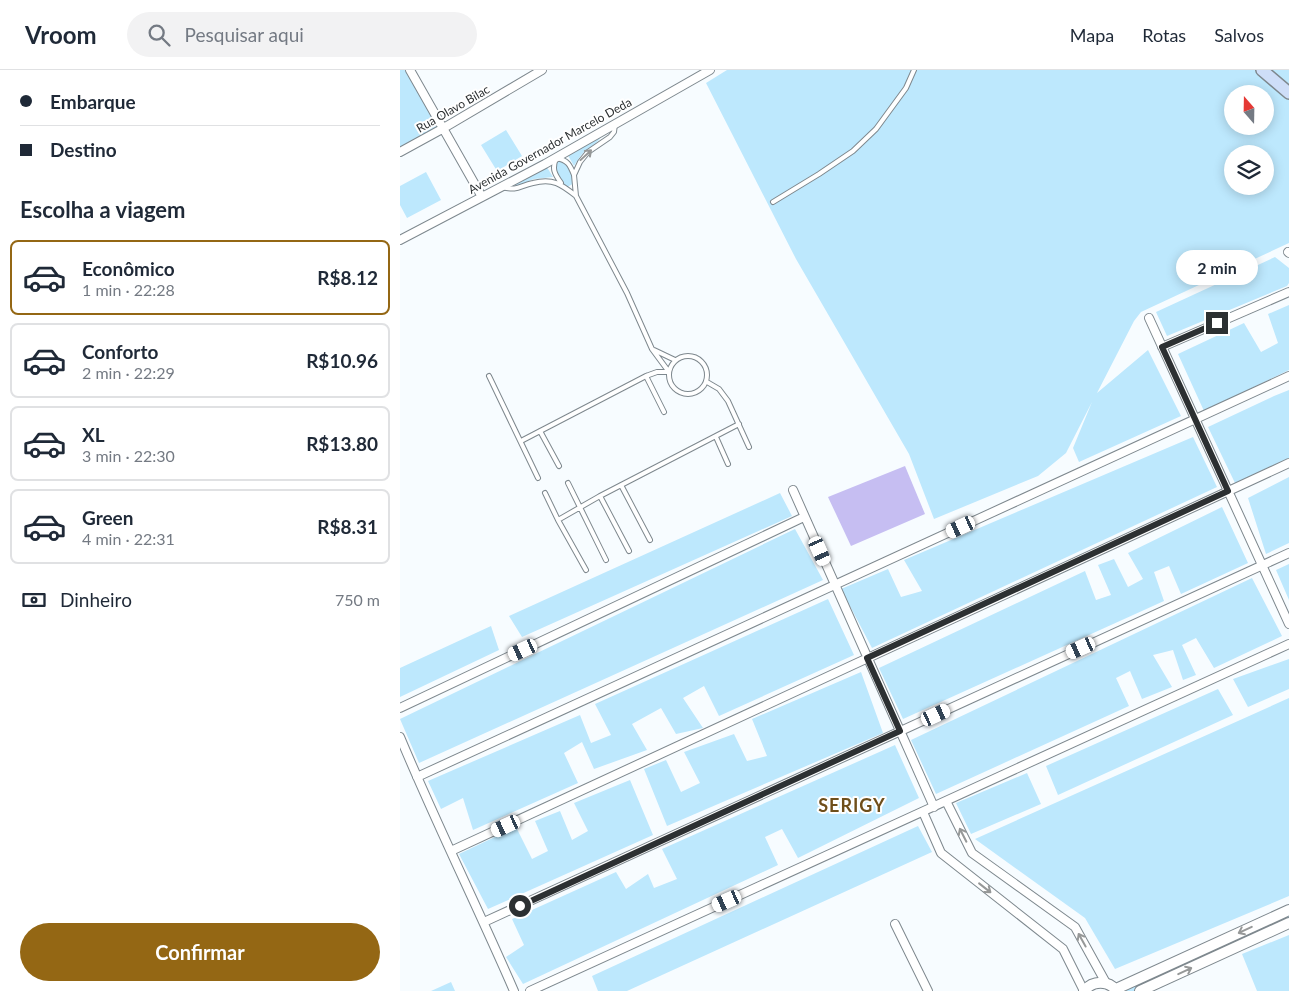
<!DOCTYPE html>
<html lang="pt">
<head>
<meta charset="utf-8">
<style>
  :root { --surface:#fff; --page:#f2f2f3; --text:#1f2937; --muted:#747a83; --line:#e0e1e3; --accent:#946714 }
  body { margin:0; font-family:Lato,sans-serif; background:var(--page); color:var(--text); height:100vh; display:flex; flex-direction:column; font-size:19px; white-space:nowrap }
  * { box-sizing:border-box; margin:0 }
  p { font-size:16px; color:var(--muted) }
  .icon { flex:none; width:28px; height:28px; fill:none; stroke:currentColor; stroke-width:2; stroke-linecap:round; stroke-linejoin:round }
  .map { position:relative; flex:1; overflow:hidden }
  .side { display:flex; flex-direction:column; background:var(--surface); width:400px }
  .side>* { flex:none }
  .hud { display:grid; align-content:center; height:110px; padding:0 20px; background:var(--surface) }
  .needle { width:32px; rotate:340deg }
  .controls { position:absolute; left:824px; top:15px; display:grid; gap:10px }
  .controls a { display:grid; place-items:center; width:50px; height:50px; border-radius:50%; background:var(--surface); box-shadow:0 2px 12px #0003; font-size:25px }
  .end { position:absolute; width:22px; height:22px; margin:-11px; border:6px solid #2c3032; background:#fff; box-shadow:0 0 0 2px #fff }
  .from { border-radius:50% }
  .bubble { position:absolute; height:35px; border-radius:18px; background:var(--surface); box-shadow:0 2px 12px #0003; font-size:16px; font-weight:700; line-height:35px; text-align:center }
  .car { position:absolute; width:15px; height:30px; margin:-15px -8px; border-radius:6px; box-shadow:0 0 4px 1px #0007; background:linear-gradient(#fff 24%,#345 0 40%,#fff 0 76%,#345 0 86%,#fff 0) }
  .hud b { display:flex; align-items:center; gap:18px; height:48px; font-size:19px }
  .hud b+b { border-top:1px solid var(--line) }
  .hud i { width:12px; height:12px; background:var(--text) }
  ul { padding:0; list-style:none }
  li { display:flex; align-items:center; gap:15px; height:75px; margin:0 10px 8px; padding:0 10px; border:2px solid var(--line); border-radius:8px }
  li div { flex:1 }
  li b { display:block; font-size:19px }
  li em { font-style:normal; font-weight:700 }
  li.selected { border-color:var(--accent) }
  li>.icon { width:45px; height:45px; stroke-width:1.5 }
  h2 { padding:0 20px; font-size:22px; line-height:60px }
  .pay { display:flex; align-items:center; gap:12px; height:55px; padding:0 20px; font-size:19px }
  .pay p { margin-inline-start:auto }
  .action { display:flex; gap:10px; margin-top:auto; padding:10px 20px }
  .action a { flex:1; height:58px; border-radius:30px; background:var(--accent); color:#fff; font-size:20px; font-weight:700; line-height:58px; text-align:center }
  header { display:flex; align-items:center; gap:30px; box-sizing:border-box; height:70px; padding:0 25px; background:var(--surface); border-bottom:1px solid var(--line) }
  header strong { font-size:24px }
  nav { display:flex; gap:28px; margin-inline-start:auto; font-size:18px }
  .search { width:350px; height:45px; background:var(--page); display:flex; align-items:center; gap:12px; box-sizing:border-box; padding:0 18px; border-radius:28px; color:var(--muted); font-size:19px }
  main { display:flex; flex:1; min-height:0 }
  .map>svg:first-child { display:block }
</style>
</head>
<body>
<header>
<strong>Vroom</strong>
<div class="search"><svg class="icon" aria-label="search" viewBox="0 0 24 24"><circle cx="10" cy="10" r="6"/><path d="M15 15l6 6"/></svg>Pesquisar aqui</div>
<nav><a>Mapa</a><a>Rotas</a><a>Salvos</a></nav>
</header>
<main>
<section class="side">
<div class="hud">
<b><i class="from"></i>Embarque</b>
<b><i></i>Destino</b>
</div>
<h2>Escolha a viagem</h2>
<ul>
<li class="selected"><svg class="icon" aria-label="car" viewBox="0 0 24 24"><path d="M5 17H2v-5l4-1 3-4h7l3 4 3 1v5h-3M9 17h6M6 11h13"/><circle cx="7" cy="17" r="2"/><circle cx="17" cy="17" r="2"/></svg><div><b>Econômico</b><p>1 min · 22:28</p></div><em>R$8.12</em></li>
<li><svg class="icon" aria-label="car" viewBox="0 0 24 24"><path d="M5 17H2v-5l4-1 3-4h7l3 4 3 1v5h-3M9 17h6M6 11h13"/><circle cx="7" cy="17" r="2"/><circle cx="17" cy="17" r="2"/></svg><div><b>Conforto</b><p>2 min · 22:29</p></div><em>R$10.96</em></li>
<li><svg class="icon" aria-label="car" viewBox="0 0 24 24"><path d="M5 17H2v-5l4-1 3-4h7l3 4 3 1v5h-3M9 17h6M6 11h13"/><circle cx="7" cy="17" r="2"/><circle cx="17" cy="17" r="2"/></svg><div><b>XL</b><p>3 min · 22:30</p></div><em>R$13.80</em></li>
<li><svg class="icon" aria-label="car" viewBox="0 0 24 24"><path d="M5 17H2v-5l4-1 3-4h7l3 4 3 1v5h-3M9 17h6M6 11h13"/><circle cx="7" cy="17" r="2"/><circle cx="17" cy="17" r="2"/></svg><div><b>Green</b><p>4 min · 22:31</p></div><em>R$8.31</em></li>
</ul>
<div class="pay"><svg class="icon" aria-label="cash" viewBox="0 0 24 24"><path d="M3 7h18v10H3z"/><circle cx="12" cy="12" r="2"/></svg>Dinheiro<p>750 m</p></div>
<div class="action"><a>Confirmar</a></div>
</section>
<div class="map">
<svg width="889" height="921" viewBox="0 0 889 921">
  <rect width="100%" height="100%" fill="#f7fcff"/>
  <path fill="#bde8fd" fill-rule="evenodd" d="M0,0H10L42,59L0,82Z
    M327,0H889V173L741,242L734,251L697,323L748,280L781,346L679,392L673,378L692,332L666,383L638,406L534,449L509,384L396,189L306,13ZM832,24H865V56H832ZM832,84H865V116H832Z
    M106,60L122,86L97,101L81,75Z
    M202,64C200,73 190,76 184,82C180,86 177,91 174,96L166,82Z
    M156,88L170,95L174,113L166,118C154,109 155,102 156,88Z
    M145,94L153,107L134,109L117,116L111,114Z
    M26,102L41,130L7,148L0,135V116Z
    M875,187L889,198V213L887,216L767,266L756,242Z
    M889,235V300L804,341L778,284L844,253L861,282L878,273L868,244Z
    M889,320V388L835,413L808,357L874,326Z
    M793,367L817,417L472,578L441,519L488,499L501,527L522,521L504,490Z
    M889,407V473L866,484L848,428Z
    M380,423L392,446L122,567L109,546Z
    M822,437L848,493L781,524L769,496L754,502L764,531L503,649L479,598L685,501L696,530L711,525L698,495L714,489L728,517L743,509L728,483Z
    M395,459L423,510L19,693L0,649Z
    M889,494V530L876,500Z
    M852,508L882,566L814,598L796,568L782,575L796,605L783,610L773,580L753,585L772,617L742,629L730,601L716,608L729,636L536,724L511,670Z
    M428,529L454,585L319,646L304,616L283,628L303,658L276,664L261,638L232,654L247,680L194,699L182,672L164,683L178,713L73,760L63,728L41,739L28,711L180,645L191,673L211,665L195,634Z
    M91,556L99,580L0,627V598Z
    M889,589V619L848,637L833,609Z
    M461,602L483,663L267,756L244,699L266,690L281,722L300,713L284,682L334,664L347,691L367,686L352,649Z
    M818,619L833,645L658,725L646,696Z
    M889,628V826L715,899L685,848L575,769Z
    M495,675L519,728L398,788L382,759L365,767L378,795L123,914L106,887L124,875L112,849L216,802L226,819L248,804L254,818L277,809L262,779Z
    M627,703L641,734L571,764L556,733Z
    M230,710L253,765L88,839L59,784L116,757L132,789L148,781L135,751L160,741L172,770L188,761L174,733Z
    M518,756L532,782L227,921H198L192,906Z
    M889,843V849L734,921H724L723,919Z
    M889,865V921H857L842,884Z
    M51,912L55,921H31Z"/>
  <path fill="#c6bef2" d="M505,396L525,444L451,476L428,427Z"/>
  <g fill="none" stroke-linecap="round" stroke-linejoin="round">
    <defs>
      <path id="service" d="M215,54L214,62L210,67L188,82L180,92L174,105L176,126L227,223L252,279L269,302
        M161,113C154,103 152,99 156,88C168,90 170,95 174,105
        M102,117C118,121 119,116 133,113C153,108 161,114 176,126
        M373,132L419,104L453,81L476,59L506,18L514,0
        M254,280L275,290
        M269 305a19 19 0 1 1 38 0a19 19 0 1 1-38 0Z
        M89,306L138,408
        M246,306L264,342
        M307,312L319,319L328,331L349,377
        M140,361L159,396
        M316,367L328,394
        M121,371L246,306L257,302H269
        M168,413L206,490
        M221,415L250,470
        M145,423L158,450L186,500
        M200,426L229,481
        M158,450L200,426L339,354"/>
      <path id="minor" d="M10,0L82,127
        M0,82L42,59L142,0
        M0,170L145,94L310,0
        M888,182L889,183
        M749,248L889,554
        M762,277L889,222
        M393,420L534,737
        M0,638L404,447
        M0,667C36,753 77,836 114,921
        M17,707L889,306
        M546,731L572,783L675,857L706,913
        M523,742L541,783L663,879L684,921
        M51,781L889,393
        M84,852L889,483
        M495,854L528,921
        M130,921L889,574"/>
      <path id="tertiary" d="M716,919L889,840
        M684,921C693,910 708,910 717,921
        M740,921L889,853"/>
      <path id="secondary" d="M862,0L889,23"/>
    </defs>
    <use href="#service" stroke="#7e888e" stroke-width="6"/>
    <use href="#minor" stroke="#7e888e" stroke-width="10"/>
    <use href="#tertiary" stroke="#7e888e" stroke-width="12"/>
    <use href="#secondary" stroke="#7e888e" stroke-width="14"/>
    <use href="#service" stroke="#fff" stroke-width="4"/>
    <use href="#minor" stroke="#fff" stroke-width="8"/>
    <use href="#tertiary" stroke="#fff" stroke-width="10"/>
    <use href="#secondary" stroke="#cedef8" stroke-width="11"/>
  </g>
  <defs><path id="oneway-shaft" d="M-6 0H5M1.5-3L5.5 0L1.5 3" fill="none" stroke-width="1.6" stroke-linecap="round" stroke-linejoin="round" transform="scale(1.25)"/></defs>
  <g stroke="#969898">
    <use href="#oneway-shaft" transform="translate(186 85) rotate(-43)"/>
    <use href="#oneway-shaft" transform="translate(563 765) rotate(-117)"/>
    <use href="#oneway-shaft" transform="translate(585 818) rotate(38)"/>
    <use href="#oneway-shaft" transform="translate(845 860) rotate(155)"/>
    <use href="#oneway-shaft" transform="translate(682 870) rotate(-119)"/>
    <use href="#oneway-shaft" transform="translate(785 901) rotate(-25)"/>
  </g>
  <g fill="none" stroke-linecap="round" stroke-linejoin="round">
    <path stroke="#2c3032" stroke-width="6" d="M120,836L500,661L467,588L828,421L762,277L817,253"/>
  </g>
  <g text-anchor="middle" stroke-width="4" stroke-linejoin="round" paint-order="stroke">
    <g font-size="12" fill="#2c3032" stroke="#fff">
      <text transform="translate(53 39) rotate(-30)" y="4">Rua Olavo Bilac</text>
      <text transform="translate(150 76) rotate(-29)" y="4">Avenida Governador Marcelo Deda</text>
    </g>
    <g font-size="18" font-weight="bold" letter-spacing="1" fill="#6e4e1a" stroke="#fff">
      <text x="452" y="742">SERIGY</text>
    </g>
  </g>
</svg>
<div class="controls">
<a><svg class="needle" viewBox="-14 -14 28 28"><path d="M0-13l5 13h-10z" fill="#e53935"/><path d="M0 13l5-13h-10z" fill="#747a83"/></svg></a>
<a><svg class="icon" aria-label="layers" viewBox="0 0 24 24"><path d="M12 4l9 5-9 5-9-5zM3 14l9 5 9-5"/></svg></a>
</div>
<i class="end from" style="left:120px;top:836px"></i>
<i class="end" style="left:817px;top:253px"></i>
<div class="bubble" style="left:776px;top:180px;width:82px">2 min</div>
<i class="car" style="left:561px;top:457px;rotate:245deg"></i>
<i class="car" style="left:420px;top:481px;rotate:156deg"></i>
<i class="car" style="left:681px;top:578px;rotate:246deg"></i>
<i class="car" style="left:123px;top:580px;rotate:245deg"></i>
<i class="car" style="left:536px;top:645px;rotate:65deg"></i>
<i class="car" style="left:106px;top:756px;rotate:245deg"></i>
<i class="car" style="left:327px;top:831px;rotate:246deg"></i>
</div>
</main>
</body>
</html>
